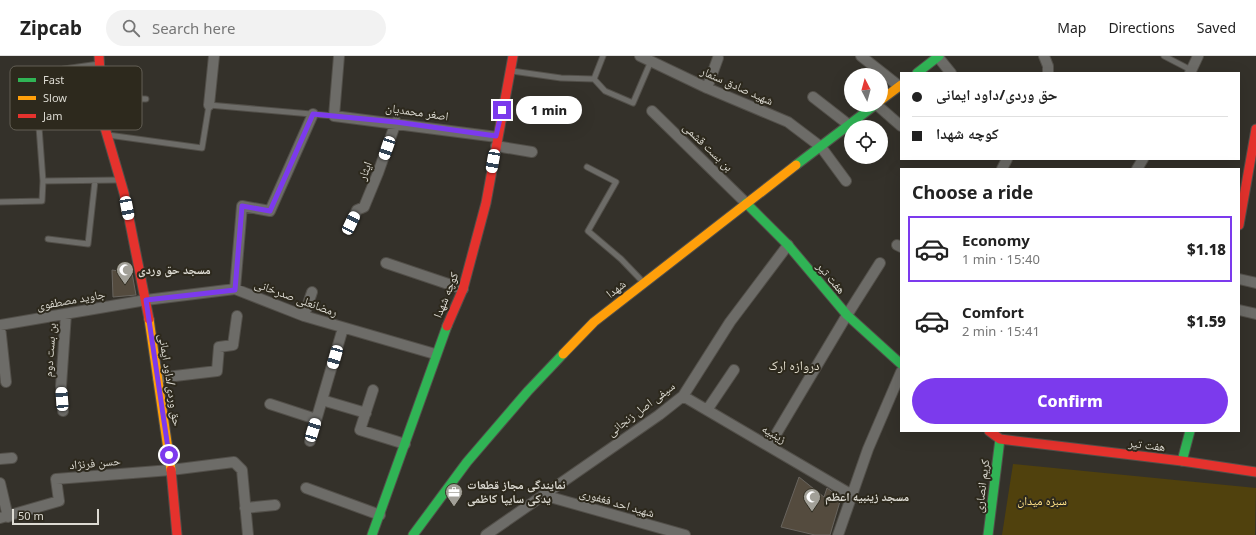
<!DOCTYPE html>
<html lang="en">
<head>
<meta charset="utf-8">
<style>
  :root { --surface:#fff; --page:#f2f2f2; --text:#222; --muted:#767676; --line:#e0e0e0; --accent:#7c3aed }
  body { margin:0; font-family:"Noto Sans","Noto Naskh Arabic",sans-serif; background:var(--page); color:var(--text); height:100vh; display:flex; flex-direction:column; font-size:15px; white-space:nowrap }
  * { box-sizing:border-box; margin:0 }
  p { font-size:13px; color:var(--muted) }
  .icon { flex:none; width:22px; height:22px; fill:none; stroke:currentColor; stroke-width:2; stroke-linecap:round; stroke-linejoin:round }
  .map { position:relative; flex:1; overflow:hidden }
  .side { position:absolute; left:900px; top:112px; width:340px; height:264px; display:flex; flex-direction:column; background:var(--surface); border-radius:0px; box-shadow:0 4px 16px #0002 }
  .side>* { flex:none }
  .hud { position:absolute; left:900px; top:16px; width:340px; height:88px; border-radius:0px; box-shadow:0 4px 16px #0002; display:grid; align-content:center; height:88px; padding:0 12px; background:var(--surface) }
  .needle { width:26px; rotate:354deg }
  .buttons { position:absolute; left:844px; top:12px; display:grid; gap:8px }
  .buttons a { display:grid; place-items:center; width:44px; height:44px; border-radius:50%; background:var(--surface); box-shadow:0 4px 16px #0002; font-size:20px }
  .scale { position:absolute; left:12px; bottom:10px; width:87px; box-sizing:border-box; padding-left:4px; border:2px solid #dddbd3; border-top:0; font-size:11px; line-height:14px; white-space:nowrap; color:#dddbd3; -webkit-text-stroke:3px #2d291d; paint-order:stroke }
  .end { position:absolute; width:18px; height:18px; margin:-9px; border:5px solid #7c3aed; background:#fff; box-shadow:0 0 0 2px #fff }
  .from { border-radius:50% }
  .bubble { position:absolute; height:28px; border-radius:14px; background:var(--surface); box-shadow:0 4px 16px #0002; font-size:13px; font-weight:800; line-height:28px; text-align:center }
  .car { position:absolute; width:12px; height:24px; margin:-12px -6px; border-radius:5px; box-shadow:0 0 3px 1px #0007; background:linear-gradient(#fff 24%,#345 0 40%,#fff 0 76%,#345 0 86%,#fff 0) }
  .hud b { display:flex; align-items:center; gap:14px; height:38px; font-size:15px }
  .hud b+b { border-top:1px solid var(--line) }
  .hud i { width:10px; height:10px; background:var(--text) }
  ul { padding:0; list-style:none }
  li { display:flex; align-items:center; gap:12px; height:66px; margin:0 8px 6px; padding:0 4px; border:2px solid transparent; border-radius:0px }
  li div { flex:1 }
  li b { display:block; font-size:15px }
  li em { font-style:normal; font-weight:800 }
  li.current { border-color:var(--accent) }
  li>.icon { width:36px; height:36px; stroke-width:1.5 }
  h2 { padding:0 12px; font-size:18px; line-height:48px }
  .primary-button { display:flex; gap:8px; margin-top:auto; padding:8px 12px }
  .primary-button a { flex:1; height:46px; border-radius:24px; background:var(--accent); color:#fff; font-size:16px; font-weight:800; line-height:46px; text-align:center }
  header { display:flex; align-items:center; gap:24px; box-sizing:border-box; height:56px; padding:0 20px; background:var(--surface); border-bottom:1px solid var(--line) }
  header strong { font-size:19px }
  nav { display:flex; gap:22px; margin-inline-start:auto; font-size:14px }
  .search { width:280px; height:36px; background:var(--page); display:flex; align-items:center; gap:10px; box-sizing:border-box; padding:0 14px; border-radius:22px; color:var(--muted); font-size:15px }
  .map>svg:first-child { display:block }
</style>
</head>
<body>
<header>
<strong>Zipcab</strong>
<div class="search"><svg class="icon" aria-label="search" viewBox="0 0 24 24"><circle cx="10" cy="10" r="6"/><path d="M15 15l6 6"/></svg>Search here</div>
<nav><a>Map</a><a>Directions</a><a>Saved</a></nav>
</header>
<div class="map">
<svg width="1256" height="479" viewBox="0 0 1256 479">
  <rect width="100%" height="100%" fill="#34312a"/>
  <path fill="#50410d" d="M1013,408L1256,432L1255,479H1002Z"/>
  <path fill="#544b3e" stroke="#68645e" d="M112,214L132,217L136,239L113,241Z
    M799,421L824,441L827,432L841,442L830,479H815L781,471Z"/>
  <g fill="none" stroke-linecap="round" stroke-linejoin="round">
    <defs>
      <path id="lane" d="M1164,0L1191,14
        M512,15L561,22L594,23L603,0
        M594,23L605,35L633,47L651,5
        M66,41L64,13L99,8
        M103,42L146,43
        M108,79L202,92L209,49L334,60
        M587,111L616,126L588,175L621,203L643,226
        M43,125L119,124
        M0,146L42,145L43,125L37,44
        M48,183L88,188L95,125"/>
      <path id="street" d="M339,0L334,60L497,81
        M640,0L707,32L788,66L821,91L846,125
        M861,0L899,30
        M1044,0L1048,10V17
        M938,1L951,17
        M1190,17L1198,0
        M707,32L718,2
        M813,41L849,69
        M209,49L214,0
        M877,49L901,70
        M652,55L746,147
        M496,90L532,96
        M1002,113L1007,103
        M1137,113L1143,103
        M351,167L357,154L364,151L378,117L396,66
        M897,189L901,191
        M386,207L463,233
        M1239,223L1256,227
        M235,233L242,150L270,155L313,58
        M1239,254L1256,258
        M304,260L312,236
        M0,269L146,244L235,233L304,260L435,298
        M0,270L6,326
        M158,322L217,315L219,291L233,289L237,260
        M373,334L360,374L405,388
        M683,340L852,439
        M322,344L366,357
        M270,348L316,363
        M707,354L734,314
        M63,355L61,330L66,258
        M310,385L343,272
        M769,390L847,259L880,207
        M0,403L12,402
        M0,427L8,461
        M306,432L380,459
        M543,439L685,479
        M245,452L275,449
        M0,462L59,445L56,423L171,414L234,406L242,414L248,479
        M486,479L659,359L683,340L730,266L788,189
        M838,479L868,393L901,316"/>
      <path id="fast" d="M917,17L939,0
        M796,109L875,49
        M746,147L788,189L847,259L901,308
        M1182,405L1190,375
        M372,479L447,270
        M413,479L467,406L528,335L563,298
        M988,479L1000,383"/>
      <path id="slow" d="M881,44L901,29
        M149,263L171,414
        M563,298L594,266L796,109"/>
      <path id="jam" d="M99,0L103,65L124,137L149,263
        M1239,169L1256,73
        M447,270L463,233L486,147L513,0
        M989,375L1000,383L1182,405L1256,416
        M171,414L177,479"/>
    </defs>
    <use href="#lane" stroke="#524f49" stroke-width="7"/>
    <use href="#street" stroke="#524f49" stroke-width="12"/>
    <use href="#fast" stroke="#524f49" stroke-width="11"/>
    <use href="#slow" stroke="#524f49" stroke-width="11"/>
    <use href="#jam" stroke="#524f49" stroke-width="11"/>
    <use href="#lane" stroke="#6d6c68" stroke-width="5"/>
    <use href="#street" stroke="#6d6c68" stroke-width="10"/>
    <use href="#fast" stroke="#30b455" stroke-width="9"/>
    <use href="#slow" stroke="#ff9f0a" stroke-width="9"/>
    <use href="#jam" stroke="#e5322d" stroke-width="9"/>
  </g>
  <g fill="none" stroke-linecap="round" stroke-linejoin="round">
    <path stroke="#7c3aed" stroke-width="5" d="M169,399L146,244L235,234L242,150L270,155L313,58L396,66L496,80L502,54"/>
  </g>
  <defs>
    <symbol id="mosque-pin" viewBox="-11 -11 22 30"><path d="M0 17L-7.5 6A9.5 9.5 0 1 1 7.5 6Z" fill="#a2a098" stroke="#2d291d"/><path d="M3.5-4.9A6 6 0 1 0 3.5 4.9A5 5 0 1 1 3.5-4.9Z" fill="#fff"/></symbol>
    <symbol id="office-pin" viewBox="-11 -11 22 30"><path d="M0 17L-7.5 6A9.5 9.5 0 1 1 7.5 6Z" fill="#a2a098" stroke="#2d291d"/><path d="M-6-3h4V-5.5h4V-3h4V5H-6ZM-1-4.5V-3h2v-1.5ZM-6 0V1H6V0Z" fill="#fff"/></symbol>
  </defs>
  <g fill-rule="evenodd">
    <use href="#mosque-pin" x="115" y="204" width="20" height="27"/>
    <use href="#office-pin" x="444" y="426" width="20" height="27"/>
    <use href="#mosque-pin" x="802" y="431" width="20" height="27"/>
  </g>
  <g text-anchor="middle" stroke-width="4" stroke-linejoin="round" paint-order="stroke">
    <g font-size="12" fill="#dddbd3" stroke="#2d291d">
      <text transform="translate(737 30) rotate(24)" y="4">شهید صادق سنمار</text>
      <text transform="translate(417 56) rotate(8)" y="4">اصغر محمدیان</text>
      <text transform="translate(708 91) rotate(44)" y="4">بن بست قشمی</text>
      <text transform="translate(365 115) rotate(-69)" y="4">ایثار</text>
      <text transform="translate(831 222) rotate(50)" y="4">هفت تیر</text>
      <text transform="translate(616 233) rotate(-38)" y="4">شهدا</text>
      <text transform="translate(446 239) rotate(-68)" y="4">کوچه شهدا</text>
      <text transform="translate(296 242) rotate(20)" y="4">رمضانعلی صدرخانی</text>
      <text transform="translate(71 244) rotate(-10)" y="4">جاوید مصطفوی</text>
      <text transform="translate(50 294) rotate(-86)" y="4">بن بست دوم</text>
      <text transform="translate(170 324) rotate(81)" y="4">حق وردی/داود ایمانی</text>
      <text transform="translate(641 353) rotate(-37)" y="4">سیفی اصل زنجانی</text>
      <text transform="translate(774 378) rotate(30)" y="4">زینبیه</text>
      <text transform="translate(1147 389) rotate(7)" y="4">هفت تیر</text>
      <text transform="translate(95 407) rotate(-5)" y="4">حسن فرنژاد</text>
      <text transform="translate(982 430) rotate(-83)" y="4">کریم انصاری</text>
      <text transform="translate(617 447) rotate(16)" y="4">شهید احد فغفوری</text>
    </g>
    <g font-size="12" font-weight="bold" fill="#dddbd3" stroke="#2d291d" text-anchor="start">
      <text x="138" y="218">مسجد حق وردی</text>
      <text x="467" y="433">نمایندگی مجاز قطعات<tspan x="467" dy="14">یدکی سایپا کاظمی</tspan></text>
      <text x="825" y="445">مسجد زینبیه اعظم</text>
    </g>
    <g font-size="12" fill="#fee187" stroke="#2d291d">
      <text x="1042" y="449">سبزه میدان</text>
    </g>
    <g font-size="13" fill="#e6e1d1" stroke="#2d291d">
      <text x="794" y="314">دروازه ارک</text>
    </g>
  </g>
  <rect x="10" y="10" width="132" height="64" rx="6" fill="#2d291d" stroke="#625e54" stroke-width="1"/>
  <rect x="18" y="22" width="18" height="4" fill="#30b455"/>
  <rect x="18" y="40" width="18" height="4" fill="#ff9f0a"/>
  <rect x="18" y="58" width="18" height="4" fill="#e5322d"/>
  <g font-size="11" fill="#dddbd3">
    <text x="43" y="28">Fast</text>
    <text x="43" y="46">Slow</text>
    <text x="43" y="64">Jam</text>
  </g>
</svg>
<div class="buttons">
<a><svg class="needle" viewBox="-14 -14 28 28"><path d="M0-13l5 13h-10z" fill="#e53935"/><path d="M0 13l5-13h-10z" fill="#767676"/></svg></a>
<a><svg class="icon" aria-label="locate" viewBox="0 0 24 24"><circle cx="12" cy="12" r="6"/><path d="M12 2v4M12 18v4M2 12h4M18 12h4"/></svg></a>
</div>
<div class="scale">50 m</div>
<i class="end from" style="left:169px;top:399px"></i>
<i class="end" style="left:502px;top:54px"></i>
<div class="bubble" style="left:516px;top:40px;width:66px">1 min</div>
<i class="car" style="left:387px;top:92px;rotate:199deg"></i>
<i class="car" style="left:493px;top:105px;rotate:190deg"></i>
<i class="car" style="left:127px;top:152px;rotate:169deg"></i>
<i class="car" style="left:351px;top:167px;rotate:26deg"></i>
<i class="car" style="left:335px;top:301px;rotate:196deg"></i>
<i class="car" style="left:62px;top:343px;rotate:356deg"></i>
<i class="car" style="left:313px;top:374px;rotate:17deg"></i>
<div class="hud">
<b><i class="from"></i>حق وردی/داود ایمانی</b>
<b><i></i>کوچه شهدا</b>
</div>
<section class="side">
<h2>Choose a ride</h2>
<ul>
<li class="current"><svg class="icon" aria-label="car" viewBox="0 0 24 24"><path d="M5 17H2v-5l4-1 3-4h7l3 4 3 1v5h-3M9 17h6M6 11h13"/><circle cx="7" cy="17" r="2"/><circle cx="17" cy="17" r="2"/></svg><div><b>Economy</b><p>1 min · 15:40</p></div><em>$1.18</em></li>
<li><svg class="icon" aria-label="car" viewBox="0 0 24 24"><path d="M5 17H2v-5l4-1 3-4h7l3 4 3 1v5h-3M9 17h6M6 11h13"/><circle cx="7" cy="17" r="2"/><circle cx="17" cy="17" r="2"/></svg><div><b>Comfort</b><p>2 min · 15:41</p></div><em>$1.59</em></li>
</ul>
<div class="primary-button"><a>Confirm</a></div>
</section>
</div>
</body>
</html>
